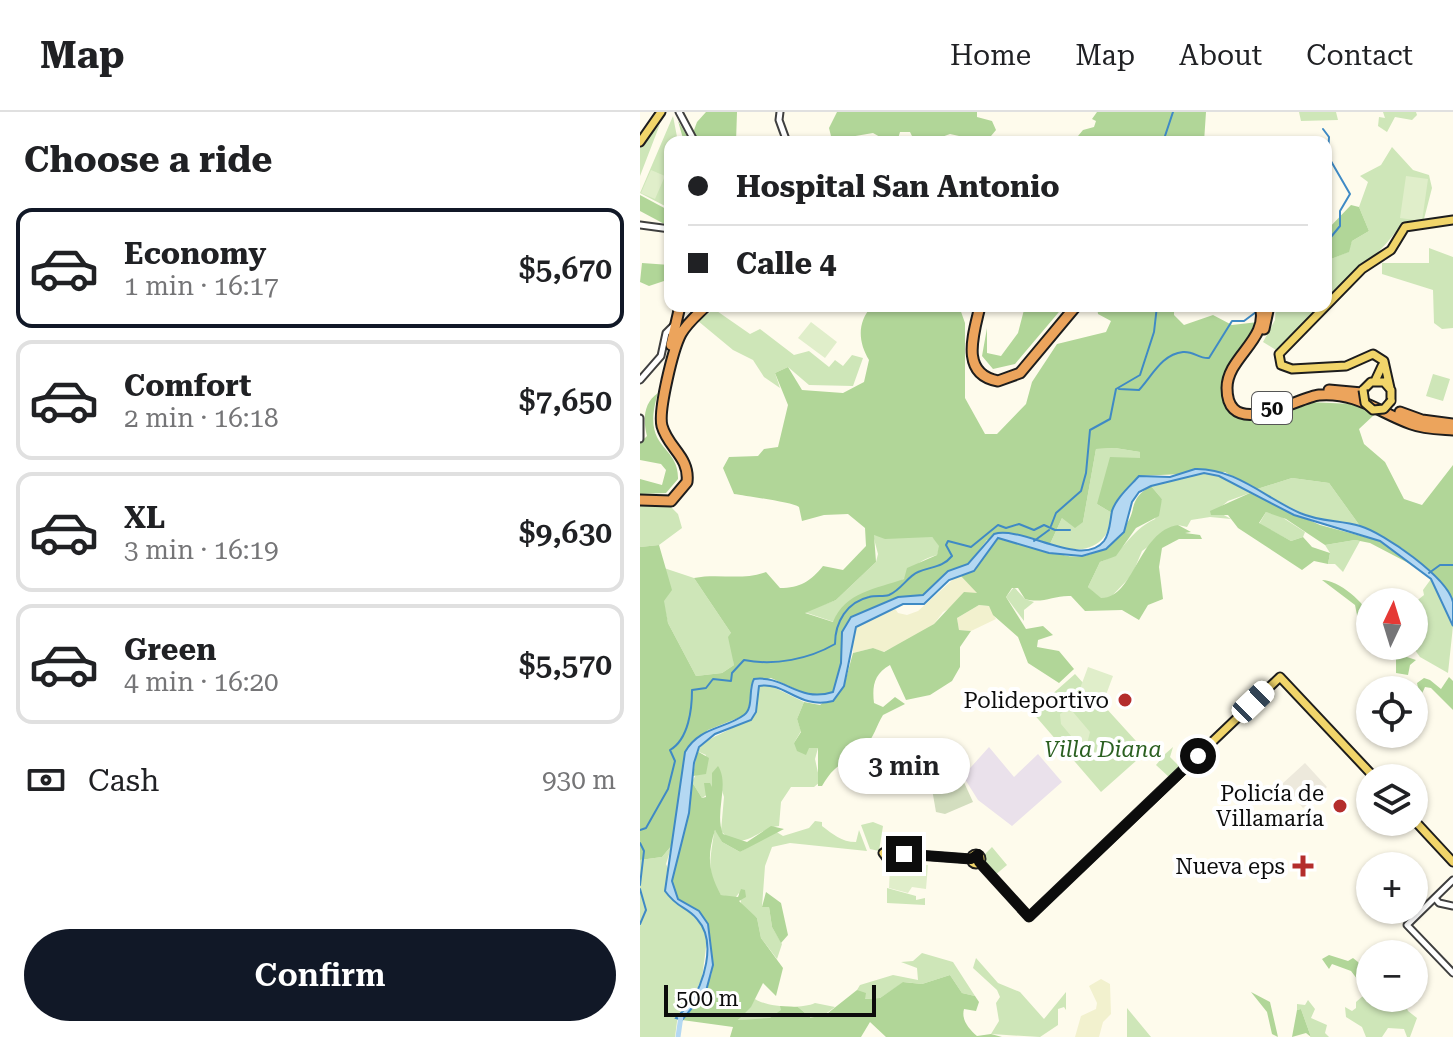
<!DOCTYPE html>
<html lang="en">
<head>
<meta charset="utf-8">
<style>
  :root { --surface:#fff; --page:#f2f2f2; --text:#202124; --muted:#757577; --line:#e0e0e0; --accent:#111827 }
  body { margin:0; font-family:"Roboto Serif",serif; background:var(--page); color:var(--text); height:100vh; display:flex; flex-direction:column; font-size:30px; white-space:nowrap }
  * { box-sizing:border-box; margin:0 }
  p { font-size:26px; color:var(--muted) }
  .icon { flex:none; width:44px; height:44px; fill:none; stroke:currentColor; stroke-width:2; stroke-linecap:round; stroke-linejoin:round }
  .map { position:relative; flex:1; overflow:hidden }
  .panel { display:flex; flex-direction:column; background:var(--surface); width:640px }
  .panel>* { flex:none }
  .hud { position:absolute; left:24px; top:24px; width:668px; height:176px; border-radius:16px; box-shadow:0 2px 6px #0004; display:grid; align-content:center; height:176px; padding:0 24px; background:var(--surface) }
  .needle { width:52px; rotate:4deg }
  .fabs { position:absolute; left:716px; top:476px; display:grid; gap:16px }
  .fabs a { display:grid; place-items:center; width:72px; height:72px; border-radius:50%; background:var(--surface); box-shadow:0 2px 6px #0004; font-size:40px }
  .scale { position:absolute; left:24px; bottom:20px; width:212px; box-sizing:border-box; padding-left:8px; border:4px solid #0c0c0c; border-top:0; font-size:22px; line-height:28px; white-space:nowrap; color:#0c0c0c; -webkit-text-stroke:6px #fff; paint-order:stroke }
  .end { position:absolute; width:36px; height:36px; margin:-18px; border:10px solid #0c0c0c; background:#fff; box-shadow:0 0 0 4px #fff }
  .from { border-radius:50% }
  .bubble { position:absolute; height:56px; border-radius:28px; background:var(--surface); box-shadow:0 2px 6px #0004; font-size:26px; font-weight:600; line-height:56px; text-align:center }
  .car { position:absolute; width:24px; height:48px; margin:-24px -12px; border-radius:10px; box-shadow:0 0 6px 2px #0007; background:linear-gradient(#fff 24%,#345 0 40%,#fff 0 76%,#345 0 86%,#fff 0) }
  .hud b { display:flex; align-items:center; gap:28px; height:76px; font-size:30px }
  .hud b+b { border-top:2px solid var(--line) }
  .hud i { width:20px; height:20px; background:var(--text) }
  ul { padding:0; list-style:none }
  li { display:flex; align-items:center; gap:24px; height:120px; margin:0 16px 12px; padding:0 8px; border:4px solid var(--line); border-radius:16px }
  li div { flex:1 }
  li b { display:block; font-size:30px }
  li em { font-style:normal; font-weight:600 }
  li.current { border-color:var(--accent) }
  li>.icon { width:72px; height:72px; stroke-width:1.5 }
  h2 { padding:0 24px; font-size:36px; line-height:96px }
  .pay { display:flex; align-items:center; gap:20px; height:88px; padding:0 24px; font-size:30px }
  .pay p { margin-inline-start:auto }
  .action { display:flex; gap:16px; margin-top:auto; padding:16px 24px }
  .action a { flex:1; height:92px; border-radius:48px; background:var(--accent); color:#fff; font-size:32px; font-weight:600; line-height:92px; text-align:center }
  header { display:flex; align-items:center; gap:48px; box-sizing:border-box; height:112px; padding:0 40px; background:var(--surface); border-bottom:2px solid var(--line) }
  header strong { font-size:38px }
  nav { display:flex; gap:44px; margin-inline-start:auto; font-size:28px }
  main { display:flex; flex:1; min-height:0 }
  .map>svg:first-child { display:block }
</style>
</head>
<body>
<header>
<strong>Map</strong>
<nav><a>Home</a><a>Map</a><a>About</a><a>Contact</a></nav>
</header>
<main>
<section class="panel">
<h2>Choose a ride</h2>
<ul>
<li class="current"><svg class="icon" aria-label="car" viewBox="0 0 24 24"><path d="M5 17H2v-5l4-1 3-4h7l3 4 3 1v5h-3M9 17h6M6 11h13"/><circle cx="7" cy="17" r="2"/><circle cx="17" cy="17" r="2"/></svg><div><b>Economy</b><p>1 min · 16:17</p></div><em>$5,670</em></li>
<li><svg class="icon" aria-label="car" viewBox="0 0 24 24"><path d="M5 17H2v-5l4-1 3-4h7l3 4 3 1v5h-3M9 17h6M6 11h13"/><circle cx="7" cy="17" r="2"/><circle cx="17" cy="17" r="2"/></svg><div><b>Comfort</b><p>2 min · 16:18</p></div><em>$7,650</em></li>
<li><svg class="icon" aria-label="car" viewBox="0 0 24 24"><path d="M5 17H2v-5l4-1 3-4h7l3 4 3 1v5h-3M9 17h6M6 11h13"/><circle cx="7" cy="17" r="2"/><circle cx="17" cy="17" r="2"/></svg><div><b>XL</b><p>3 min · 16:19</p></div><em>$9,630</em></li>
<li><svg class="icon" aria-label="car" viewBox="0 0 24 24"><path d="M5 17H2v-5l4-1 3-4h7l3 4 3 1v5h-3M9 17h6M6 11h13"/><circle cx="7" cy="17" r="2"/><circle cx="17" cy="17" r="2"/></svg><div><b>Green</b><p>4 min · 16:20</p></div><em>$5,570</em></li>
</ul>
<div class="pay"><svg class="icon" aria-label="cash" viewBox="0 0 24 24"><path d="M3 7h18v10H3z"/><circle cx="12" cy="12" r="2"/></svg>Cash<p>930 m</p></div>
<div class="action"><a>Confirm</a></div>
</section>
<div class="map">
<svg width="813" height="925" viewBox="0 0 813 925">
  <rect width="100%" height="100%" fill="#fefbec"/>
  <path fill="#eae1eb" d="M349,635L374,665L398,642L422,670L372,714L338,688L323,664Z"/>
  <path fill="#f2f1ce" d="M319,462L338,481L303,500L294,512L274,525L243,540L233,536L213,541V520L221,510L254,495L258,501L267,503L278,499Z
    M339,493L349,494L356,507L331,519L319,518L317,506Z
    M461,867L470,872L471,902L463,910L459,925H435L441,904L456,897L457,891L449,874Z"/>
  <path fill="#cee6b8" d="M659,0H696L698,8L661,9Z
    M743,0H776L777,3L772,8L755,5L747,20L738,14L739,5L745,6Z
    M33,4L38,30H30V82L25,94L0,81Z
    M20,12L0,64V36Z
    M752,35L773,58L789,63L792,76L784,107L761,112C744,140 710,164 686,189V158L691,147L708,140L712,129L729,119L719,95L728,70L720,64L741,53Z
    M789,136L813,145V216L802,217L794,211L793,178L742,162V151H789Z
    M636,194H681L636,238L623,230L635,208Z
    M74,197L110,222L120,217L154,243L169,239L189,255L195,248L203,254L212,243L223,246L213,274L169,273L148,255L135,261L140,276L124,265L113,248L93,238L58,209Z
    M793,262L810,267L803,289L786,284Z
    M475,336L500,340V346L457,392L472,401C470,437 440,444 410,432L422,406L443,410L456,337Z
    M564,361L589,367L610,381L588,389L571,403L582,402L591,407L570,405L551,408L547,415L538,413L502,439L492,463L469,487H461L448,475L460,450C486,441 487,420 515,407L522,387L511,374Z
    M652,366L689,371L720,414L675,407L614,378Z
    M0,394H30L38,402L42,416L19,433L0,435Z
    M626,400L637,402L665,420L663,425L651,429L619,412Z
    M233,423L292,425L300,434L297,443C269,451 278,459 262,468C226,488 222,470 194,510L164,500L196,488L236,450L238,442Z
    M715,428L720,429L703,460L695,452H688L690,441L685,433Z
    M24,456L54,466L91,521L94,553L82,561L56,564L28,511L23,489L31,478Z
    M791,467L813,514L808,561L780,545L772,534L774,491L784,483L783,478Z
    M374,475L385,487L394,490L384,498V509L366,485Z
    M435,562L506,640L461,680L392,600Z
    M129,573L164,590L157,607L161,619L154,631L178,636L175,647L180,670L174,675H151L141,690L139,714C117,716 103,743 81,719L84,685L79,668L71,676L69,673L68,682L62,686L52,670L66,643L57,639C68,623 88,622 101,609C111,599 114,586 119,574Z
    M533,635L530,645L541,656L530,666L516,653L521,647L520,639L524,643Z
    M175,709L182,710V714C193,722 201,730 216,730L219,718L227,739L150,731L132,735L125,754L122,795H129L132,815L142,832L137,847L121,826L117,806L102,795L99,781L95,786L81,783C65,761 71,745 74,720L76,718L82,730L100,740L135,719L143,724L169,716Z
    M233,710L243,714L239,739L230,737L221,713Z
    M32,733L26,752L47,798L64,816L67,828L62,866L51,890L38,902L35,925H0V748L22,745Z
    M352,735L367,753L354,764L343,751V744Z
    M247,776L276,784V788L285,786V793L247,791Z
    M282,841L313,850L335,884L322,881L310,863L282,872L264,870L240,886L224,887L217,878L220,873L253,863L278,868L277,856L261,850L273,849Z
    M336,846L358,871L380,880L404,907L426,880V898L424,895L418,897V913L400,925L351,922L359,909L356,891L360,885L357,878L333,856Z
    M730,868V886H763L768,899L777,906L770,925H767L764,917L748,916L742,925H726L722,915L706,905L705,895L712,899L716,896V890L724,883L719,878L721,872Z
    M115,887C129,896 162,897 175,891L195,895L180,906H171L158,895L141,894L142,898L130,907L98,908Z
    M668,888L675,897L671,906L687,913L685,921L689,925H671L661,897L657,898V892L665,893Z
    M487,896L511,925H487Z"/>
  <path fill="#b1d698" fill-rule="evenodd" d="M66,0H97L96,30H44L38,9L50,29L57,10Z
    M197,0H337V5L352,9L356,18L346,30L310,22L288,30H275L270,20H260L257,30H249L233,21L192,28L189,16Z
    M457,0H566L564,30H441L438,24L443,18L454,15L456,9L452,7Z
    M0,83L28,98L30,93V115L0,99Z
    M711,93L719,95L729,119L712,129L709,140L691,147L686,158V119Z
    M2,151L30,153V167L9,174L0,170Z
    M232,194H319L325,211V286L345,322H357L386,292L392,270L417,232L466,220L471,209L458,202L457,194H534V203L544,213L573,203L592,213L618,210L597,240L599,242L592,252L588,287L610,305L621,306L668,290L713,292L734,303L719,317L724,332L745,350L764,387L782,393L813,353V490L807,478L762,436L720,414L689,371L652,366L614,378L585,360L499,364L472,401L457,392L470,345L500,346V340L475,336L456,337L443,410L435,416L422,406L410,432L375,422L347,428L328,452L308,459L283,483L257,485L211,505L202,520V551L193,580L173,585L131,566L111,572L109,598L103,604L68,618L45,640L32,733L22,745L0,748V435L19,433L32,478L24,489L28,511L56,564L82,561L94,553L88,525L91,521L54,466C79,461 101,469 126,460L140,476C160,476 171,469 183,454L203,458L226,434L225,416L208,402L184,403L162,409L159,395C152,390 106,384 94,382L83,356L89,345L118,344L124,337L138,335L148,293L135,261L148,255L162,278L203,281L224,270L229,248C218,230 217,210 232,194ZM234,423L245,427L292,425L299,434L297,443L267,456L264,467C236,477 205,480 193,510L165,501L196,488L236,450Z
    M385,194H424L375,252L353,257L342,244L347,216V241L361,244L378,221Z
    M18,281C0,339 39,331 38,367L26,381L0,382V367L22,373L26,358L21,352L0,348V331L7,324C3,309 3,291 18,281Z
    M511,374L522,387L519,404L496,416L476,444L460,450L448,475L461,486C494,487 498,419 538,413L551,420L545,421L560,423L562,427H539L522,436L519,455L523,487L508,493L499,508L482,498L445,499L431,484C414,483 403,492 385,487L378,476H372L366,485L386,517L403,514L413,523L398,528L397,535L419,539L434,557L419,571L388,551L378,525L353,503L349,494L339,493L317,506L319,518L331,519L320,535V555L312,569L290,583L266,588L250,553C234,562 232,574 234,591L243,595L255,585L265,592L243,603C236,614 234,626 224,636C206,653 197,648 182,674H178V636H169L166,643L157,639L154,631L161,620L157,607L164,590L180,593L204,574L213,541L233,536L244,540L294,512L324,480L337,481L319,462L334,459L358,426C413,429 438,473 485,414C498,398 487,388 511,374Z
    M610,381L680,413L740,429L774,454L730,431L715,428L685,433L646,407L626,400L619,411L651,429L663,425L672,435L690,441L688,452L674,449L662,458L598,416L588,403H571L570,399Z
    M682,468C698,468 727,491 730,507C731,513 730,520 730,526L719,513L715,493Z
    M749,534H756L761,543L776,548L770,553L768,563L756,561V543Z
    M809,565L813,569V598L791,576L785,575L780,586L777,571L784,566L790,568L801,577Z
    M57,639L69,646L66,662L53,664Z
    M78,654C90,672 74,701 83,722L107,730L131,714L144,717L100,740L82,730L75,718C67,743 68,760 81,783L98,785L101,777L105,778L106,785L99,789L117,806L121,826L143,856L136,884L123,871L111,895L98,908L130,906L141,898L140,894L158,895L171,906L188,901L217,878L226,881L225,887L240,886L263,870L282,872L310,863L322,881L335,884L339,890L336,899L324,897C321,908 329,917 337,924L351,922L362,925H246L230,910L221,925H90L93,915L42,908L71,864L73,853L68,812L59,799L38,787L32,769L49,701L52,670L62,686L66,685L64,671H70L72,675V661Z
    M126,780L141,791L148,823L141,831L132,815L129,795H122Z
    M689,843L708,849L713,846L723,854L730,846V868L721,872L711,859L692,852L689,857L682,847Z
    M611,880L630,890L638,925L632,922L627,900Z
    M661,897L671,925L666,921L652,925L657,898Z"/>
  <path fill="#d3debf" d="M322,666L333,690L305,702L296,700L292,677Z"/>
  <path fill="#e0eeca" d="M11,58L25,64L15,87L1,81Z
    M766,64L788,67L782,109L760,106Z
    M171,210L197,230L185,246L158,226Z
    M448,555L473,564L460,599L435,590Z
    M426,598L433,600L450,620L447,632L437,631L421,612L420,602Z
    M288,753L286,777L272,775L268,781L249,776L250,755Z"/>
  <path fill="#ede9dc" d="M665,651L687,675L663,696L642,672Z"/>
  <path fill="#b4d8f2" stroke="#3f8ac5" stroke-width="2" d="M555,357C595,356 624,385 660,401C680,410 700,408 720,414C744,421 807,465 813,490C813,497 813,507 813,514L791,467L740,429L654,403L579,364L564,361L511,374L499,380L492,390L484,420L466,437L442,444L409,441L358,426L334,459L309,468L284,492H263L216,515L204,574L193,589C159,598 145,569 119,574L116,600L111,608L75,622L59,635L54,651L49,701L32,769L38,787L59,799L68,812L73,853L66,879L42,908L36,906C40,901 45,898 49,893C63,873 78,830 57,807C46,794 38,797 25,779L45,640C59,615 85,617 104,603C114,596 108,577 114,567C145,563 158,591 193,580L201,551L202,520L211,505L258,485L283,483L308,459L328,452L354,422C382,413 442,457 464,429C470,421 470,409 472,399C476,386 490,374 499,364L530,365Z"/>
  <g fill="none" stroke-linecap="round" stroke-linejoin="round">
    <path stroke="#3f8ac5" stroke-width="2" d="M683,17L689,25L688,44L710,82L700,99V114L686,131
      M523,30L533,0
      M479,277L499,278C512,264 522,242 543,240C554,239 559,247 569,246L592,209H604L616,200
      M411,414L416,401L441,379L446,361L450,318L470,307L476,277L500,263L514,220L517,194
      M394,429L409,418
      M789,461L800,453H813
      M0,718L6,716L28,677L35,649L30,638C49,627 52,596 52,578L66,576L73,567L91,569L92,561L104,548C135,554 169,547 195,532C195,510 207,490 229,485C236,483 243,485 249,483C261,478 268,464 278,460C292,454 302,456 312,444L306,433L308,429L331,435L358,413L366,416L379,412L394,418L404,413L415,418H430
      M0,731L4,739L0,773
      M0,777L6,798L0,812"/>
    <path stroke="#b4d8f2" stroke-width="5" d="M38,925L41,904"/>
    <defs>
      <path id="minor" d="M39,0L55,30
        M140,0L139,8L147,30
        M0,113L30,117
        M0,268L21,244L26,221L34,213
        M0,306V327
        M813,768L767,813L813,861
        M795,786L799,791L813,794"/>
      <path id="major" d="M0,30L21,0
        M735,269L742,254
        M750,276L744,249L733,242L706,254L652,257L641,253L639,242L722,157L751,138L765,115L813,108
        M723,278L731,270H744L751,278V289
        M774,708L813,750
        M248,738L251,743L246,745L243,741Z
        M251,741L331,747
        M331 747a5 5 0 1 1 10 0a5 5 0 1 1-10 0Z
        M339,750L389,805L640,565L735,666"/>
      <path id="highway" d="M340,194C334,221 319,262 358,269L380,261L436,194
        M620,194C630,227 587,245 587,276C587,330 658,285 679,283C717,280 738,300 771,312C784,317 799,317 813,318
        M624,217L629,194
        M31,233L40,194
        M689,278L722,281
        M760,300L782,308L813,312
        M0,388L31,389L47,370C50,345 28,336 22,314C18,299 33,237 41,222C47,211 57,203 66,194"/>
    </defs>
    <use href="#minor" stroke="#3f3f3f" stroke-width="9"/>
    <use href="#major" stroke="#1d1d1d" stroke-width="11"/>
    <use href="#highway" stroke="#1d1d1d" stroke-width="13"/>
    <use href="#minor" stroke="#fff" stroke-width="5"/>
    <use href="#major" stroke="#f1d56a" stroke-width="7"/>
    <use href="#highway" stroke="#eca45c" stroke-width="9"/>
    <defs>
      <path id="major-bridge" d="M723,278L725,291L733,298L744,297L751,289"/>
    </defs>
    <use href="#major-bridge" stroke="#1d1d1d" stroke-width="11" stroke-linecap="butt"/>
    <use href="#major-bridge" stroke="#f1d56a" stroke-width="7"/>
  </g>
  <g fill="none" stroke-linecap="round" stroke-linejoin="round">
    <path stroke="#0c0c0c" stroke-width="10" d="M264,742L331,747L338,742L339,750L389,805L558,644"/>
  </g>
  <g fill="#b42d2d" stroke="#fff" stroke-width="3">
    <circle cx="485" cy="588" r="8"/>
    <circle cx="700" cy="694" r="8"/>
    <path d="M659 742h8v8h8v8h-8v8h-8v-8h-8v-8h8z"/>
  </g>
  <g text-anchor="middle" stroke-width="8" stroke-linejoin="round" paint-order="stroke">
    <rect fill="#fff" stroke="#555" stroke-width="2" x="612" y="280" width="40" height="32" rx="6"/>
    <g font-size="20" font-weight="bold" fill="#0c0c0c">
      <text x="632" y="303">50</text>
    </g>
    <g font-size="22" fill="#0c0c0c" stroke="#fff" text-anchor="end">
      <text x="469" y="596">Polideportivo</text>
      <text x="684" y="689">Policía de<tspan x="684" dy="25">Villamaría</tspan></text>
      <text x="645" y="762">Nueva eps</text>
    </g>
    <g font-size="22" font-style="italic" fill="#2b6021" stroke="#fff">
      <text x="463" y="645">Villa Diana</text>
    </g>
  </g>
</svg>
<div class="fabs">
<a><svg class="needle" viewBox="-14 -14 28 28"><path d="M0-13l5 13h-10z" fill="#e53935"/><path d="M0 13l5-13h-10z" fill="#757577"/></svg></a>
<a><svg class="icon" aria-label="locate" viewBox="0 0 24 24"><circle cx="12" cy="12" r="6"/><path d="M12 2v4M12 18v4M2 12h4M18 12h4"/></svg></a>
<a><svg class="icon" aria-label="layers" viewBox="0 0 24 24"><path d="M12 4l9 5-9 5-9-5zM3 14l9 5 9-5"/></svg></a>
<a>+</a>
<a>−</a>
</div>
<div class="scale">500 m</div>
<i class="end from" style="left:558px;top:644px"></i>
<i class="end" style="left:264px;top:742px"></i>
<div class="bubble" style="left:198px;top:626px;width:132px">3 min</div>
<i class="car" style="left:613px;top:590px;rotate:46deg"></i>
<div class="hud">
<b><i class="from"></i>Hospital San Antonio</b>
<b><i></i>Calle 4</b>
</div>
</div>
</main>
</body>
</html>
